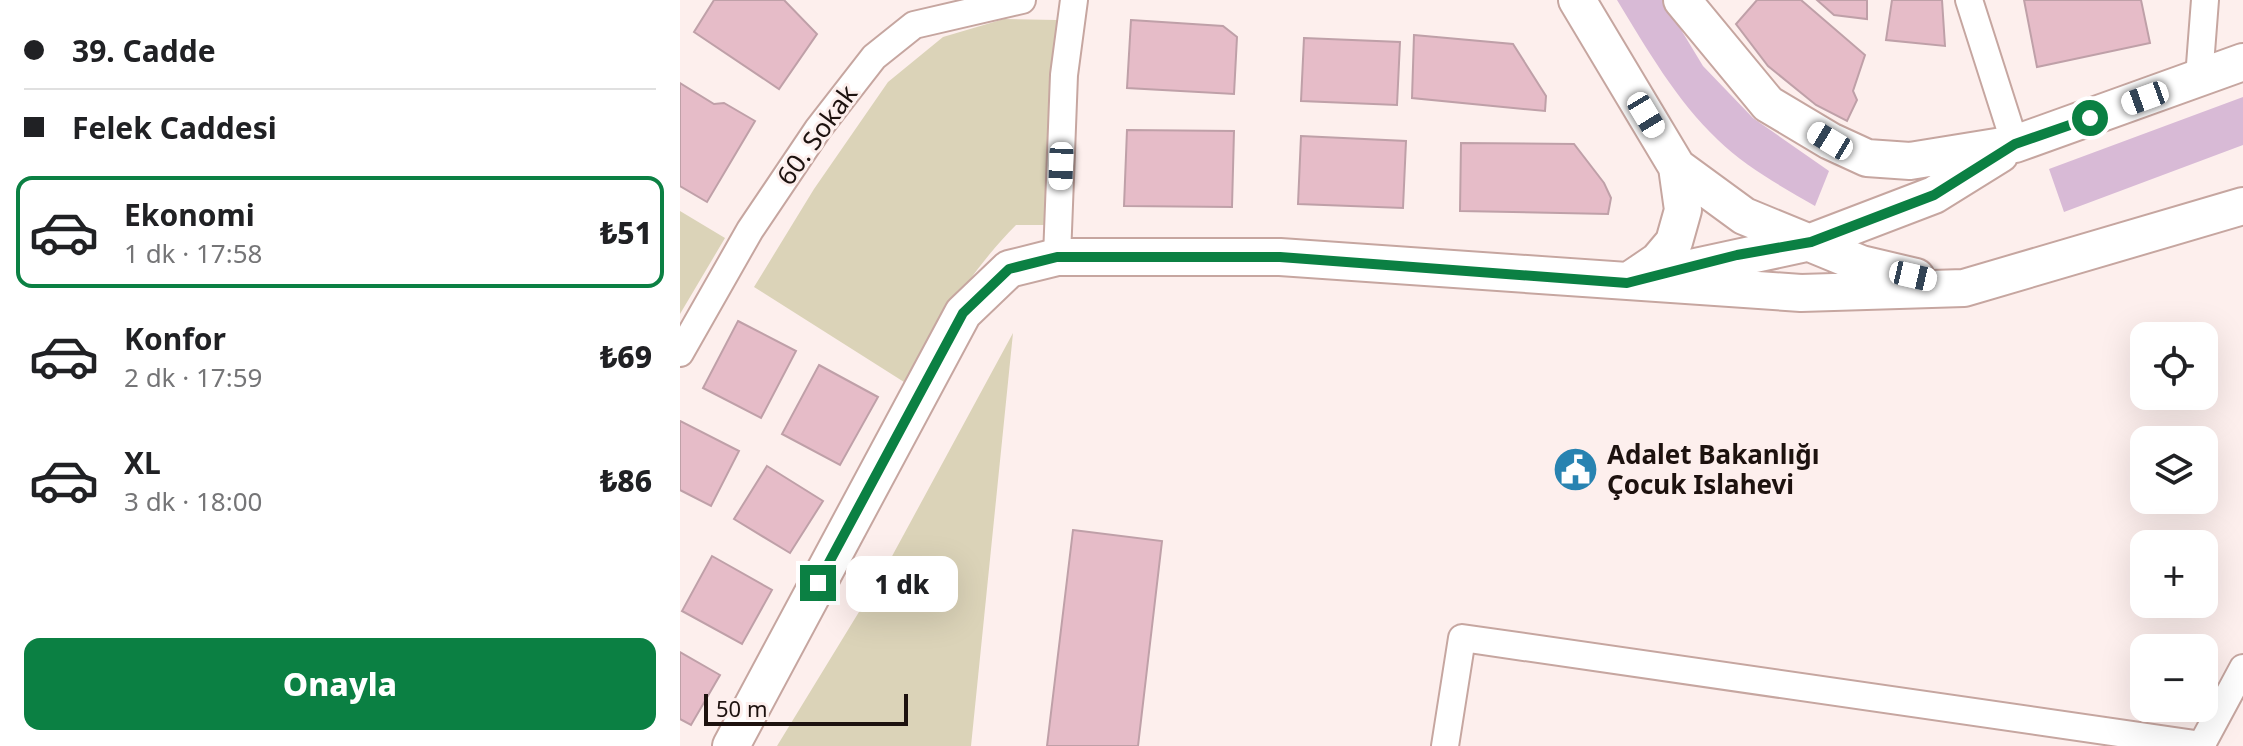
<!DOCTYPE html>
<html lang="tr">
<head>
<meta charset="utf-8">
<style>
  :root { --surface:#fff; --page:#f6f6f6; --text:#202124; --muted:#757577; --line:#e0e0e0; --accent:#0b8043 }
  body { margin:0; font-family:"Noto Sans",sans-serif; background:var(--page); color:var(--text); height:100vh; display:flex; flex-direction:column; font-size:30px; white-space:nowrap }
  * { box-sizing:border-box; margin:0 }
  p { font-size:26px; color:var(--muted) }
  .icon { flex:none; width:44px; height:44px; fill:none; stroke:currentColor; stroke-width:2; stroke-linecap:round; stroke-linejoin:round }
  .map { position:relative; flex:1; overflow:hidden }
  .side { display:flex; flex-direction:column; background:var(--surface); width:680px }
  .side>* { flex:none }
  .hud { display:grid; align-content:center; height:176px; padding:0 24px; background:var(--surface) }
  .fabs { position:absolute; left:1450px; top:322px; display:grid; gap:16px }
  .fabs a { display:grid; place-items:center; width:88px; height:88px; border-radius:16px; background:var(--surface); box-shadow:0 8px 32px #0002; font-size:40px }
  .scale { position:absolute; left:24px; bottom:20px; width:204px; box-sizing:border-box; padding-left:8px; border:4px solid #1d120f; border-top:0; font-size:22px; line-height:28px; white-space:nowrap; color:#1d120f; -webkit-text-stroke:6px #fdefed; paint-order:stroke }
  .end { position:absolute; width:36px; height:36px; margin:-18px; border:10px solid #0b8043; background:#fff; box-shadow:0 0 0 4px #fff }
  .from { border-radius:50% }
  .bubble { position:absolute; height:56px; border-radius:16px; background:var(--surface); box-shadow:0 8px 32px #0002; font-size:26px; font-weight:800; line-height:56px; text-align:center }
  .car { position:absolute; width:24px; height:48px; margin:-24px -12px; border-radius:10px; box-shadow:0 0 6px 2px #0007; background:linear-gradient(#fff 24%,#345 0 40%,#fff 0 76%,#345 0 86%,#fff 0) }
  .hud b { display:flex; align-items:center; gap:28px; height:76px; font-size:30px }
  .hud b+b { border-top:2px solid var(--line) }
  .hud i { width:20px; height:20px; background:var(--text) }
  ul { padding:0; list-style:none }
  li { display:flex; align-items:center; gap:24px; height:112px; margin:0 16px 12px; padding:0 8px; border:4px solid transparent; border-radius:16px }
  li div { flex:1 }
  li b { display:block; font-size:30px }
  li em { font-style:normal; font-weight:800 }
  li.selected { border-color:var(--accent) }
  li>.icon { width:72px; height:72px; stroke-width:1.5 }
  .primary-button { display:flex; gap:16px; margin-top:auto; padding:16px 24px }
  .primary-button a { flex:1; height:92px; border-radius:16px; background:var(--accent); color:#fff; font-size:32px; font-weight:800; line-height:92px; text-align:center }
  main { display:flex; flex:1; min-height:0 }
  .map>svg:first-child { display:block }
</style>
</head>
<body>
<main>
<section class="side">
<div class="hud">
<b><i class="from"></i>39. Cadde</b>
<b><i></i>Felek Caddesi</b>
</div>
<ul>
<li class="selected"><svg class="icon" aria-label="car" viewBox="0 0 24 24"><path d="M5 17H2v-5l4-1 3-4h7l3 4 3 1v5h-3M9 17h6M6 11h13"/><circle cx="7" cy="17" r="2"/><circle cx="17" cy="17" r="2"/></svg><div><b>Ekonomi</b><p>1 dk · 17:58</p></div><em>₺51</em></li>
<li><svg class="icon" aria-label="car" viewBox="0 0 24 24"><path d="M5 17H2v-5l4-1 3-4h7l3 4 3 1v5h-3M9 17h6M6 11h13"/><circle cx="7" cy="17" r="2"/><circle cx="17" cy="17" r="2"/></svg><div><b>Konfor</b><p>2 dk · 17:59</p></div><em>₺69</em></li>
<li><svg class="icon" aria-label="car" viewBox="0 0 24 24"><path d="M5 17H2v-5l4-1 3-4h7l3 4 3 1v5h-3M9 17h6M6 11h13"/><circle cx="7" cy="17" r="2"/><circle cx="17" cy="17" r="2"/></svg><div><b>XL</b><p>3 dk · 18:00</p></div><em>₺86</em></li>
</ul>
<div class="primary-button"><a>Onayla</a></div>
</section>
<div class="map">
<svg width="1563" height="746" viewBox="0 0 1563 746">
  <rect width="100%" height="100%" fill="#fdefed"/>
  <path fill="#dbd3b8" d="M324,19L377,20L365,225H336C290,271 258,327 224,382L74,287L134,189L208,82L263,37Z
    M0,211L45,238L0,314Z
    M333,333L291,746H97L204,571Z"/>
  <path fill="#d8bad6" d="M937,0H983L1023,66L1073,118L1149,171L1135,206C1102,187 1066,167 1038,140C996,100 967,49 937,0Z
    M1563,97V145L1384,212L1369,169Z"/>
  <path fill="#e6bcc8" stroke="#bfa0a8" stroke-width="2" d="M34,0H104L137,34L99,89L14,32Z
    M1077,0H1121L1185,55L1173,91L1177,100L1167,121L1136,105L1088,66L1056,24Z
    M1137,0H1187V19L1154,15Z
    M1212,0H1262L1265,46L1206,40Z
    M1344,0H1461L1470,43L1357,67Z
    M451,20L543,26L557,37L554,94L447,88Z
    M734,35L833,44L866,96L865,111L732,98Z
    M624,38L720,42L717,105L621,101Z
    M0,83L34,104L44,103L75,121L27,202L0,186Z
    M447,130L554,131L552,207L444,206Z
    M621,136L726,141L723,208L618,204Z
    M781,143L894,144L924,183L931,198L928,214L780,211Z
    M58,321L116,351L81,418L23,388Z
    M139,365L198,397L160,465L102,434Z
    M0,421L59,451L31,506L0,490Z
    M87,466L143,501L110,553L54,519Z
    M393,530L482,541L458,746H367Z
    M32,556L92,590L62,644L2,611Z
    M0,652L40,675L11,725L0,719Z"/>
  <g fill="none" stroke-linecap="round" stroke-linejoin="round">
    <defs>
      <path id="street" d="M1289,0L1335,144
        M1519,78L1525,0
        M377,257L384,75L394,0
        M0,353L70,230L138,129L194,57L234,25L342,0
        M765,746L782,638L1522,745
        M1521,746L1563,668"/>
      <path id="secondary" d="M897,0L997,167L1003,210L994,242L978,261L953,278
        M1002,0L1088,104L1150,141L1187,158L1230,161L1335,144L1563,62
        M997,167L1064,216L1181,264L1236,277
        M983,274L1131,242L1254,195L1320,154
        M51,746L283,313L329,269L377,257H600L1121,293L1284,288L1563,206"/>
    </defs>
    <use href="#street" stroke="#c6a6a0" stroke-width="30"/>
    <use href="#secondary" stroke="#c6a6a0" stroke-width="40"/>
    <use href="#street" stroke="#fff" stroke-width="26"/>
    <use href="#secondary" stroke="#fff" stroke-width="36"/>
  </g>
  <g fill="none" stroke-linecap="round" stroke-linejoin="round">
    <path stroke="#0b8043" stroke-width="10" d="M138,583L283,313L329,269L377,257H600L947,283L1057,255L1131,242L1254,195L1335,144L1410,118"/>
  </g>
  <defs>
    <symbol id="civic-disc" viewBox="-11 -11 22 22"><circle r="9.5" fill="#2883b1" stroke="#fdefed"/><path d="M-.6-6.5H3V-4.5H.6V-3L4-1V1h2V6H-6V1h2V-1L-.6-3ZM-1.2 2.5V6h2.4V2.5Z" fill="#fff"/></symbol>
  </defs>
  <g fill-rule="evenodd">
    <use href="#civic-disc" x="870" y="444" width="51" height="51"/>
  </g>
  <g text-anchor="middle" stroke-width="6" stroke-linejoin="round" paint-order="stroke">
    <g font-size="26" fill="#1d120f" stroke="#fdefed">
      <text transform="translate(137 135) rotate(-54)" y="9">60. Sokak</text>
    </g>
    <g font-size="26" font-weight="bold" fill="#1d120f" stroke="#fdefed" text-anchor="start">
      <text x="927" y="464">Adalet Bakanlığı<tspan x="927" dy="30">Çocuk Islahevi</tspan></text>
    </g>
  </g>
</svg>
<div class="fabs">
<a><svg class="icon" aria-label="locate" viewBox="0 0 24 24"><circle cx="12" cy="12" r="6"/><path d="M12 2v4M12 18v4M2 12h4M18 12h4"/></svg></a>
<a><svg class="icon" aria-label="layers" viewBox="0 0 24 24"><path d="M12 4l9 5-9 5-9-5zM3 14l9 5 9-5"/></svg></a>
<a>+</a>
<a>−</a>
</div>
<div class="scale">50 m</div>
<i class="end from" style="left:1410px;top:118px"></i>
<i class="end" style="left:138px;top:583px"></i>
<div class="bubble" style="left:166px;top:556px;width:112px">1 dk</div>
<i class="car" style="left:1465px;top:98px;rotate:250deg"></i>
<i class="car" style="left:966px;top:115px;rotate:149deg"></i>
<i class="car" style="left:1150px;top:141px;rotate:301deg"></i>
<i class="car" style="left:381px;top:166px;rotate:182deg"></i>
<i class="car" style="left:1233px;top:276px;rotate:103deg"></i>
</div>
</main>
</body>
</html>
